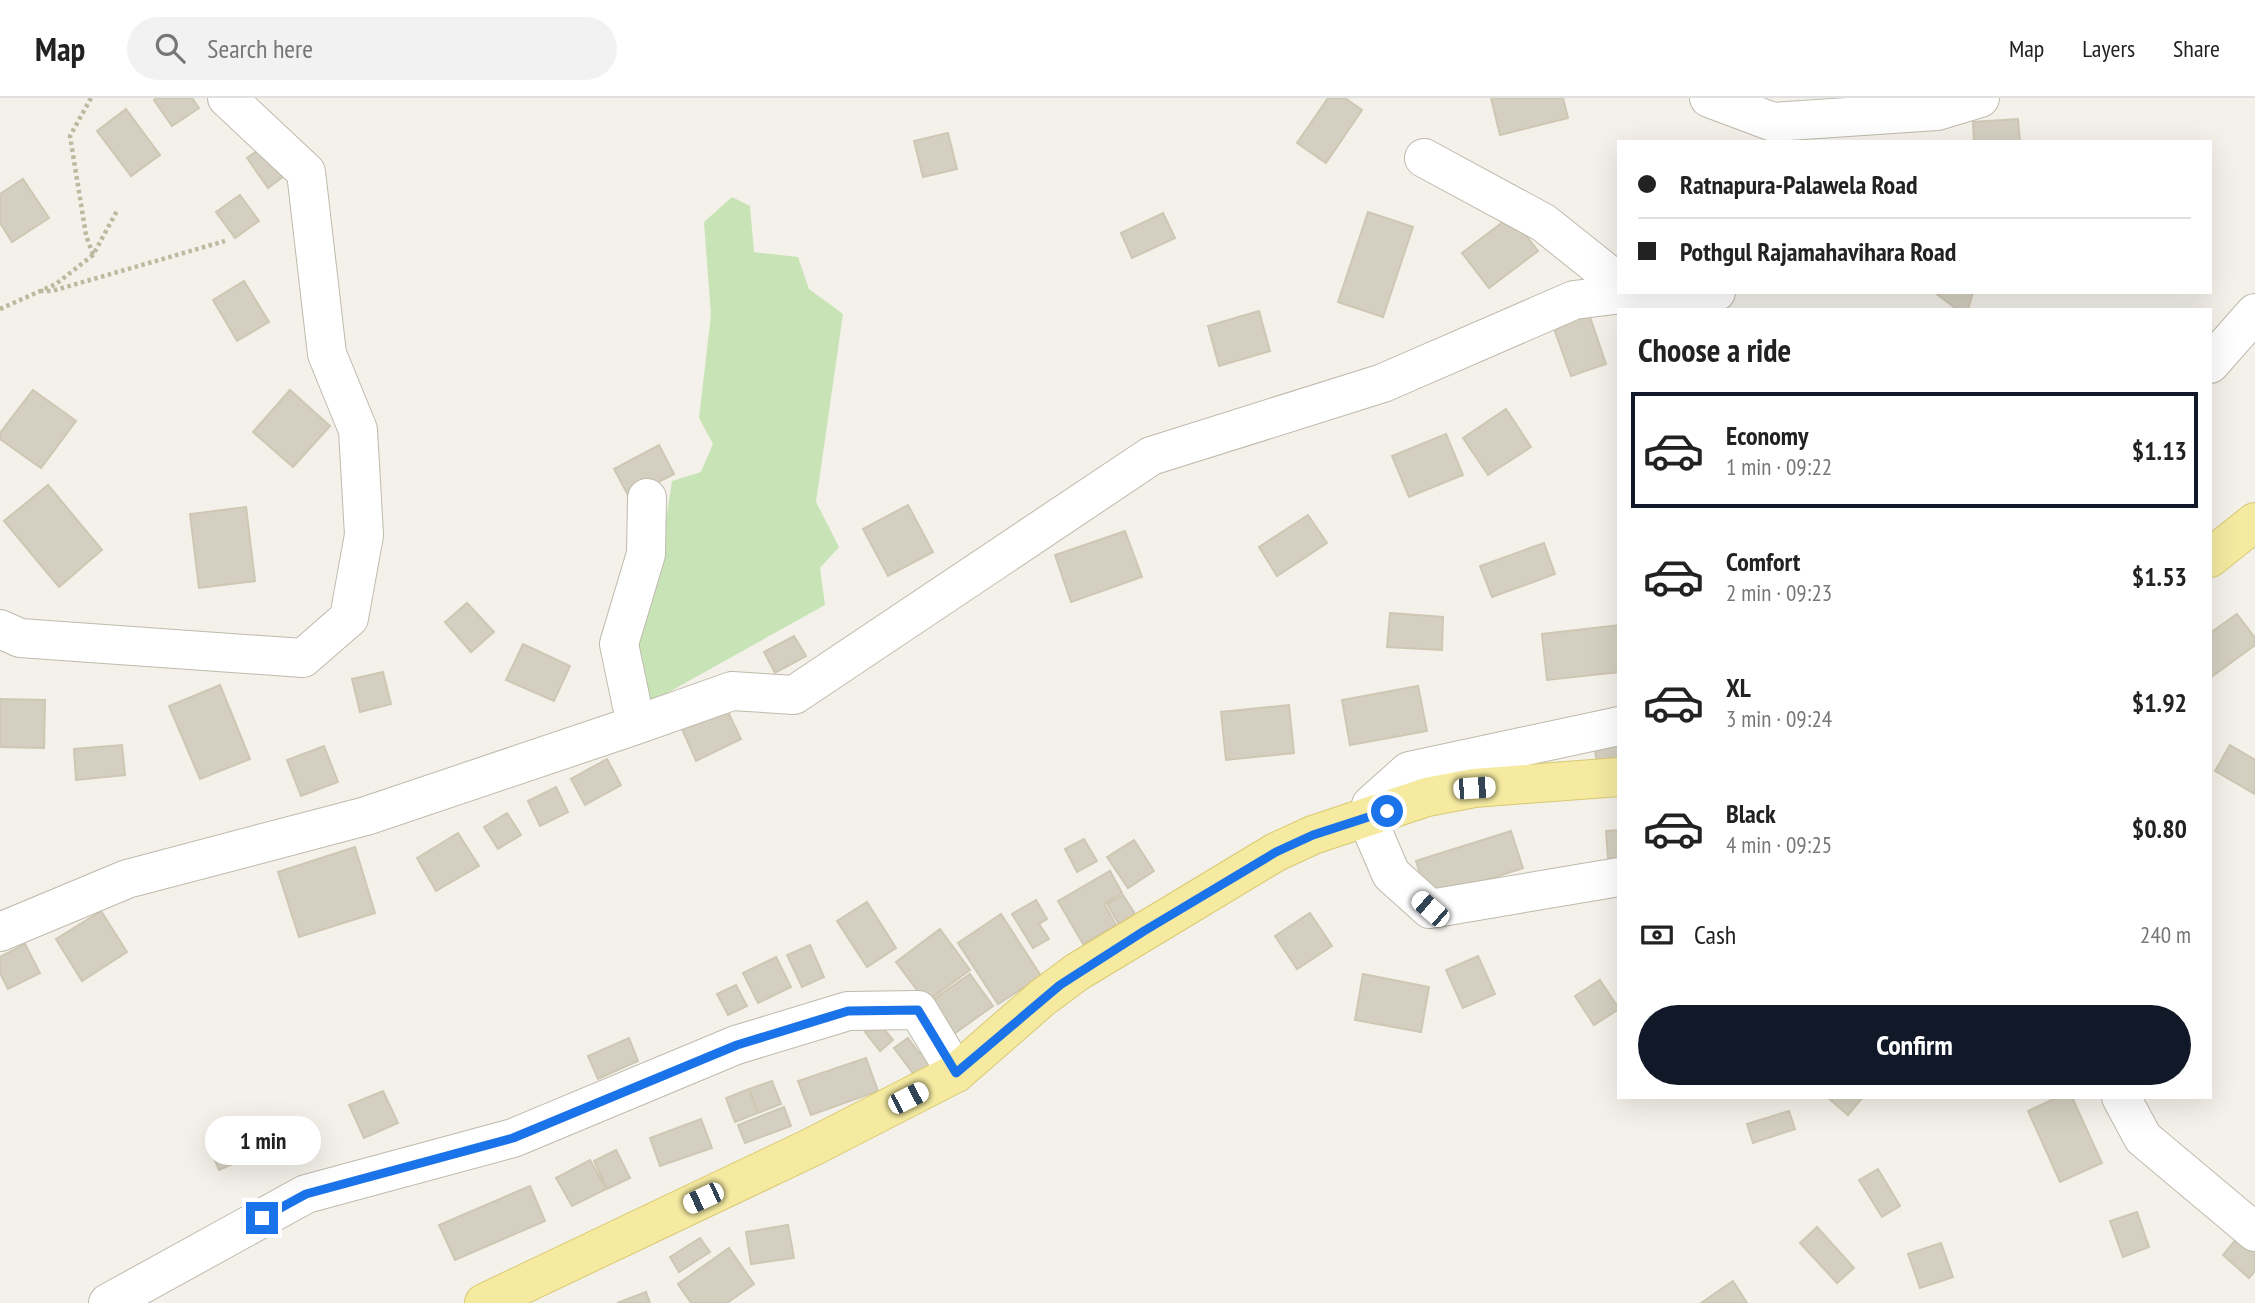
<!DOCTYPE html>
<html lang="en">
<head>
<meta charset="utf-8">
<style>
  :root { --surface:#fff; --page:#f2f2f2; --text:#222; --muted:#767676; --line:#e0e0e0; --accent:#111827 }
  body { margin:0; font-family:"PT Sans Narrow",sans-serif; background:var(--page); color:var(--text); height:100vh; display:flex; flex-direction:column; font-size:26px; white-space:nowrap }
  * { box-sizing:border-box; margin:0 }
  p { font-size:23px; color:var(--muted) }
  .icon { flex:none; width:38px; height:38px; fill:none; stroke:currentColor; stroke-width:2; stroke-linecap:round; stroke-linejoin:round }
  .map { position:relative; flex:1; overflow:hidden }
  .side { position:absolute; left:1617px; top:210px; width:595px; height:791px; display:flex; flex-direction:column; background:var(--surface); border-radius:0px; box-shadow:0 7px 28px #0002 }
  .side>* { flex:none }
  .top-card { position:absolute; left:1617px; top:42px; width:595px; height:154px; border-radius:0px; box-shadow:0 7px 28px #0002; display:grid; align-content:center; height:154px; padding:0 21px; background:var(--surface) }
  .end { position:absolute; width:32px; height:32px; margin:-16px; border:9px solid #1a73e8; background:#fff; box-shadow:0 0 0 4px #fff }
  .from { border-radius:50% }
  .bubble { position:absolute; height:49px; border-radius:24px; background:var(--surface); box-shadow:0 7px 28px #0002; font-size:23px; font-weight:600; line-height:49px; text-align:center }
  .car { position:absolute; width:21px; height:42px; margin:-21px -10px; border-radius:9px; box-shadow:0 0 5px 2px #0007; background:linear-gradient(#fff 24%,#345 0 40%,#fff 0 76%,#345 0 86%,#fff 0) }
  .top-card b { display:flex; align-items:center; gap:24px; height:66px; font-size:26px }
  .top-card b+b { border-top:2px solid var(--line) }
  .top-card i { width:18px; height:18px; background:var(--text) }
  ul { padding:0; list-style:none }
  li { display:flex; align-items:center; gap:21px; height:116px; margin:0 14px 10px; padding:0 7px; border:4px solid transparent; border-radius:0px }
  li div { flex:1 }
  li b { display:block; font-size:26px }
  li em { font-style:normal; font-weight:600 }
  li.current { border-color:var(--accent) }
  li>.icon { width:63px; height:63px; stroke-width:1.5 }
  h2 { padding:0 21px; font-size:32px; line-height:84px }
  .pay { display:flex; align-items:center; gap:18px; height:77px; padding:0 21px; font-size:26px }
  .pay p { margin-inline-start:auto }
  .button { display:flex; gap:14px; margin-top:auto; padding:14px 21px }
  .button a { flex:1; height:80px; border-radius:42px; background:var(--accent); color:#fff; font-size:28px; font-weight:600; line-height:80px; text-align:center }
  header { display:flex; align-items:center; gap:42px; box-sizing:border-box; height:98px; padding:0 35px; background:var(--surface); border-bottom:2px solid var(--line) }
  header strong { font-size:33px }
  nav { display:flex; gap:38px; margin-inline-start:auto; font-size:24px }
  .search { width:490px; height:63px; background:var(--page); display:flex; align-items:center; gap:18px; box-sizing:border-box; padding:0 24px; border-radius:38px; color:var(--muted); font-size:26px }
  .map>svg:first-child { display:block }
</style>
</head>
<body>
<header>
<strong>Map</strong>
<div class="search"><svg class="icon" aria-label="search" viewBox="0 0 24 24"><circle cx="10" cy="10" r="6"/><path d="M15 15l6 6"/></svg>Search here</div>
<nav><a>Map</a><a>Layers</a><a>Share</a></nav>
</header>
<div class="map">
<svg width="2255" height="1205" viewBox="0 0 2255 1205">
  <rect width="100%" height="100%" fill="#f3f1e9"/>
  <path fill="#c8e3b6" d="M732,99L750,108L754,154L798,159L809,191L843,216L816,404L839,449L820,470L825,507L642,609L630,546L658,475L672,383L701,374L713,346L699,320L711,217L704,124Z"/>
  <path fill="#d4cfc0" stroke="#cec7b3" stroke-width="2" d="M156,0H192L199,10L172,28L154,2Z
    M1328,0H1345L1362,12L1326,65L1297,45Z
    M1491,0H1563L1568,20L1500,37Z
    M126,11L160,57L131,78L97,33Z
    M2018,21L2020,44H1974L1973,24Z
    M948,35L957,71L923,79L914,43Z
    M267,46L288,75L268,90L247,60Z
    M23,81L49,120L12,144L0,125V96Z
    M240,97L259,123L235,140L216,114Z
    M1368,114L1413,129L1383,219L1338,204Z
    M1163,115L1175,140L1132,160L1121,135Z
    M1511,118L1538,153L1489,190L1462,155Z
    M244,183L269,224L237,243L213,202Z
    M1934,194H1973L1968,212H1958Z
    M1259,213L1270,253L1219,268L1208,228Z
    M1589,216L1606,266L1571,278L1553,228Z
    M33,292L76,323L41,370L0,341V335Z
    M290,292L330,328L293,369L253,334Z
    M1506,311L1531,349L1488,377L1463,340Z
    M1446,336L1463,377L1409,399L1392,358Z
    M659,347L674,376L629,399L614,371Z
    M48,387L102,452L59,489L4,423Z
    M908,407L933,454L888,478L863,431Z
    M246,409L255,483L199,490L190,416Z
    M1308,417L1327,445L1277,478L1259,449Z
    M1125,433L1142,479L1071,504L1055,457Z
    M1544,445L1555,476L1492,499L1480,468Z
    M467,505L494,534L471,554L445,524Z
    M1390,515L1443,519L1442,552L1387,549Z
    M2237,516L2255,540V547L2210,580V535Z
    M1619,527V574L1547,582L1542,536Z
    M794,538L806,558L775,575L764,554Z
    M523,546L570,568L554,603L506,582Z
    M383,574L391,606L360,614L352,581Z
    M220,587L250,661L200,681L169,608Z
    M1418,588L1427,633L1350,647L1342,602Z
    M0,601L45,602L44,650L0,649Z
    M1289,607L1294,655L1226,662L1221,614Z
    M727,612L741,641L696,663L682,631Z
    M1619,633V671L1598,674L1593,636Z
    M122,647L125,677L76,682L74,651Z
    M2230,647L2255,662V696L2215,673Z
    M324,648L338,684L301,698L287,662Z
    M607,661L621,687L585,707L571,681Z
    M556,689L568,714L540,728L528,703Z
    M507,715L521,737L498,751L484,729Z
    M1619,732V760L1608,761L1606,733Z
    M1511,733L1523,770L1428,801L1416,763Z
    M458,735L479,768L436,793L417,760Z
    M1084,741L1097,763L1077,774L1065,751Z
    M1134,742L1154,773L1128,790L1107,759Z
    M355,749L375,815L299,839L278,774Z
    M1110,773L1122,795L1104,806L1116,827L1083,846L1058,803Z
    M1123,797L1135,816L1119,826L1107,806Z
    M1036,802L1047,821L1039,826L1049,841L1033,850L1012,816Z
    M867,804L896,850L867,869L837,823Z
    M101,813L127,854L82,883L56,841Z
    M1310,815L1332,848L1297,871L1275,838Z
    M1001,816L1041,878L998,906L958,845Z
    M940,831L970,872L926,904L896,864Z
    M25,846L40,875L8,891L0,875V859Z
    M810,847L824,879L802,889L787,857Z
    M1478,858L1495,896L1463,910L1446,872Z
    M776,859L791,889L758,905L743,875Z
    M970,876L993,908L951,938L927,906Z
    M1363,876L1429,889L1421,934L1355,922Z
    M1600,882L1619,911L1594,927L1575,898Z
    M736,887L747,908L728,917L717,896Z
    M878,924L893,942L880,953L865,934Z
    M629,940L638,963L598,981L588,958Z
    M908,940L919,955L928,948L944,969L921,986L894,950Z
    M866,960L878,993L811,1017L798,983Z
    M772,983L781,1006L758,1015L749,991Z
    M749,991L758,1015L735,1024L726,1000Z
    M383,993L398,1025L364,1040L349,1007Z
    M1827,999H1863L1848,1017Z
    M2058,999H2072L2102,1065L2060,1084L2028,1013Z
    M784,1009L791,1028L745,1045L738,1027Z
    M1789,1013L1795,1031L1753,1045L1747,1026Z
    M701,1021L712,1050L660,1068L650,1040Z
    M243,1036L252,1058L219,1072L210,1050Z
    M616,1052L630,1080L607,1091L594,1063Z
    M590,1062L606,1091L572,1108L556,1080Z
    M1878,1071L1900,1108L1882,1119L1859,1082Z
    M530,1088L545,1123L455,1162L439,1127Z
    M2137,1114L2149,1149L2123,1159L2110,1123Z
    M788,1127L794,1160L751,1166L746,1134Z
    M1817,1129L1854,1170L1837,1185L1800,1145Z
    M2239,1138L2255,1151V1173L2249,1180L2223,1157Z
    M700,1140L710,1154L679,1174L670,1159Z
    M1941,1145L1953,1179L1920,1190L1908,1156Z
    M729,1150L754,1186L727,1205H691L678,1186Z
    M1733,1183L1747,1205H1701Z
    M646,1194L650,1205H617Z"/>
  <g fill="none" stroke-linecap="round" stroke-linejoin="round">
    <defs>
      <path id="minor" d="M1709,0L1773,24L1937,13L1980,0
        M1424,60L1544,125L1619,185
        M2210,266L2255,215
        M0,531L20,540L303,560L349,520L364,437L358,332L327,256L306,74L227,0
        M636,627L619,546L646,456L647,400
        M1619,628L1409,673L1371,707L1367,720L1391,776L1430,811L1619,779
        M0,834L127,781L366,718L636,627L732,593L794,597L1151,358L1383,285L1574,202L1631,195L1716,194
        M2121,999L2143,1040L2255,1134
        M108,1205L306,1096L513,1040L736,947L848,913L918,912L956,975"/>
      <path id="major" d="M2210,460L2255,424
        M484,1205L812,1049L956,975L1042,900L1077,874L1276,754L1313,737L1427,699L1474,690L1619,679"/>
    </defs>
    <use href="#minor" stroke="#bebaac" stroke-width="40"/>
    <use href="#major" stroke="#d9c971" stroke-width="40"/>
    <path stroke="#beb89f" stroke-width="4.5" stroke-dasharray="3.5 3.5" stroke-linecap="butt" d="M91,0L70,38L86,137L93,157
      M40,193H52L225,143
      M0,211L56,186L93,157L118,111"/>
    <use href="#minor" stroke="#fff" stroke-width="38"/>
    <use href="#major" stroke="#f5eaa0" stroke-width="38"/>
  </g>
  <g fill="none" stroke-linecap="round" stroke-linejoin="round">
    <path stroke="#1a73e8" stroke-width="9" d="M262,1120L306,1096L513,1040L737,947L848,913L918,912L956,975L1060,887L1144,833L1276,754L1313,737L1387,713"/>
  </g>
</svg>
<i class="end from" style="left:1387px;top:713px"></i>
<i class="end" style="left:262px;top:1120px"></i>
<div class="bubble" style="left:205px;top:1018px;width:116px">1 min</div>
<i class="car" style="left:1474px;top:690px;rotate:86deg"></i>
<i class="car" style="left:1430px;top:811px;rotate:311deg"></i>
<i class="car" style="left:908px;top:1000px;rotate:63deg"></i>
<i class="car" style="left:703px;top:1100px;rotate:245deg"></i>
<div class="top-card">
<b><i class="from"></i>Ratnapura-Palawela Road</b>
<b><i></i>Pothgul Rajamahavihara Road</b>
</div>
<section class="side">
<h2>Choose a ride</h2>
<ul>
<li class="current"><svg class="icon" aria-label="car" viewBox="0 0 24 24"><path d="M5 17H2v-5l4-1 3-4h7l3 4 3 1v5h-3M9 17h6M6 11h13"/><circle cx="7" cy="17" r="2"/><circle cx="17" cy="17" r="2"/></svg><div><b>Economy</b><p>1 min · 09:22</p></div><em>$1.13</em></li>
<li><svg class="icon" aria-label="car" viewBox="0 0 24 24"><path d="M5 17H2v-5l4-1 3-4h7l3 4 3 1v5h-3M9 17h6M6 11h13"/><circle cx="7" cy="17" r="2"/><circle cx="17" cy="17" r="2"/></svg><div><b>Comfort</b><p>2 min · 09:23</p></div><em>$1.53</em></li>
<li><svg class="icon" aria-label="car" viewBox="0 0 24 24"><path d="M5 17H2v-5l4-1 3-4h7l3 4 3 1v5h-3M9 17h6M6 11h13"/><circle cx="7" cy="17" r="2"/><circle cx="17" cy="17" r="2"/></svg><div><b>XL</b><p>3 min · 09:24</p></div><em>$1.92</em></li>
<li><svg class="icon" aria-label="car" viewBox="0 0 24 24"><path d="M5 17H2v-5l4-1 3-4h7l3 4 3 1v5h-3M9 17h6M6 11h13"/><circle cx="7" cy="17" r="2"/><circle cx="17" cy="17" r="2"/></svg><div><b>Black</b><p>4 min · 09:25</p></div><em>$0.80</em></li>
</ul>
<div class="pay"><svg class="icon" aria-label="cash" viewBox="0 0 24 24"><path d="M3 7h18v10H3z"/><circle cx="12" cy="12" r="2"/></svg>Cash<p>240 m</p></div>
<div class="button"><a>Confirm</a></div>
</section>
</div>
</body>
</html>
